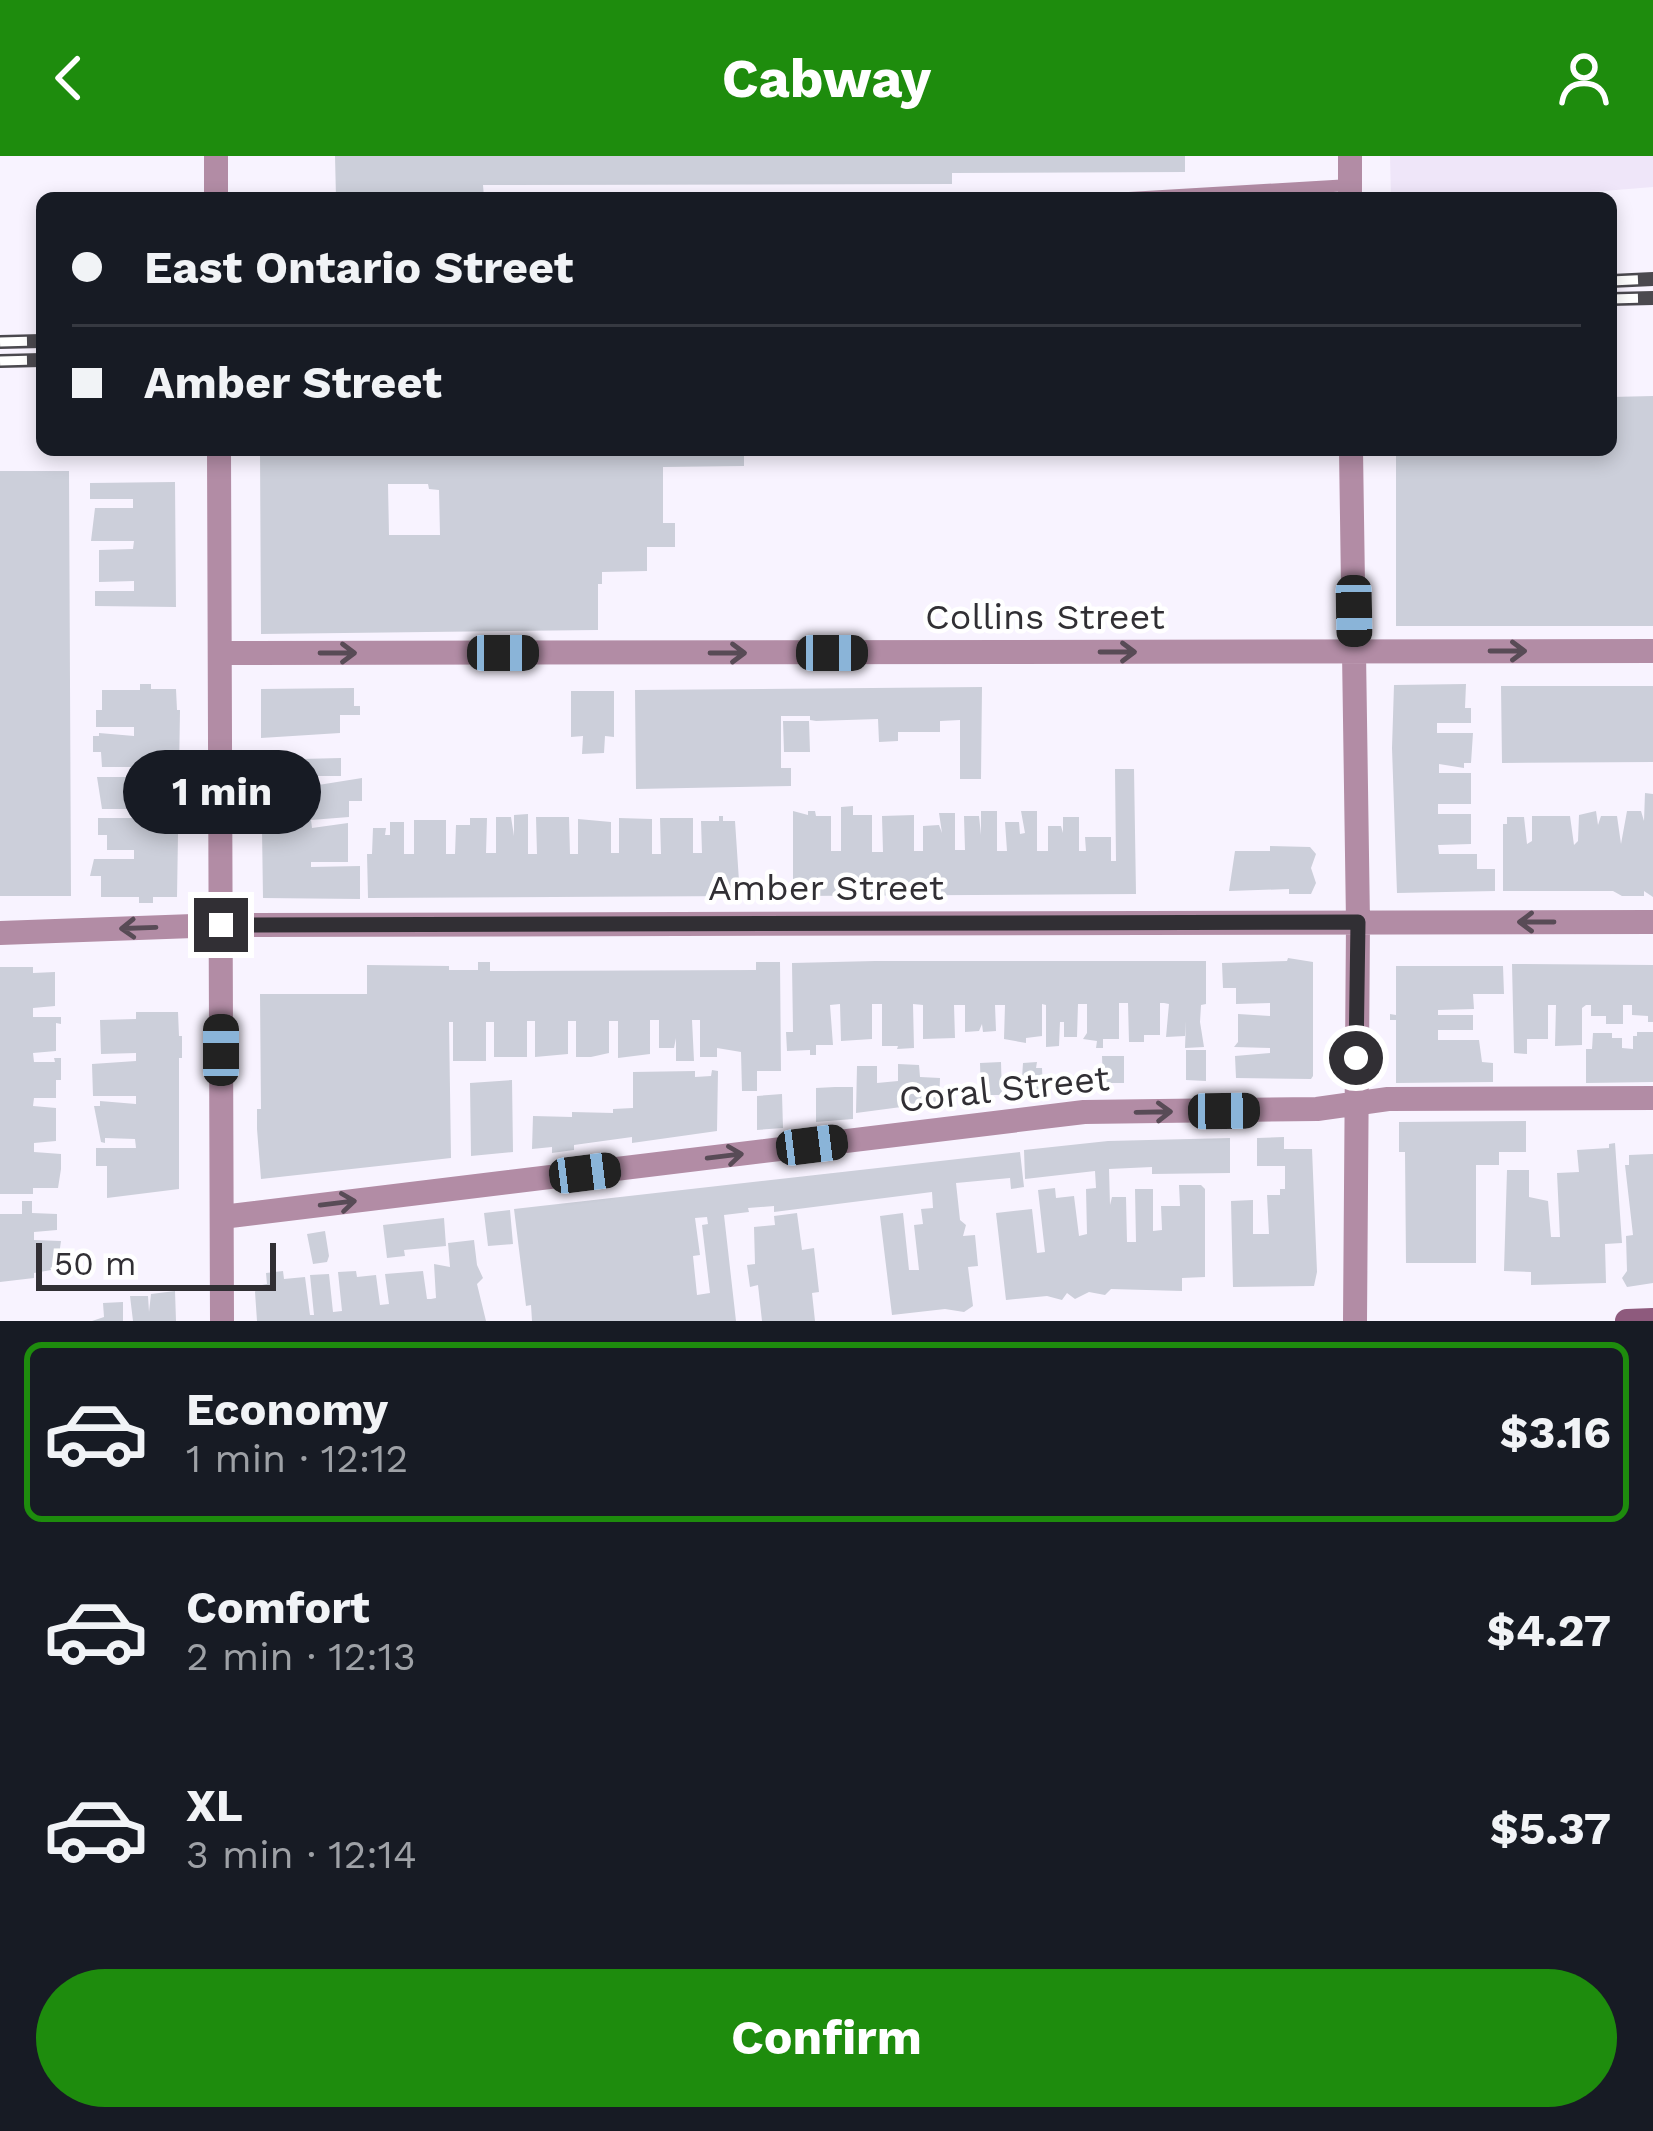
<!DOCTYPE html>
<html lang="en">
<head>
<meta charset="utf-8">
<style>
  :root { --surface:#171b24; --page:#242831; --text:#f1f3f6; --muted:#9ea1a6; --line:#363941; --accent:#1e8c0d }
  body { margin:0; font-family:"Work Sans",sans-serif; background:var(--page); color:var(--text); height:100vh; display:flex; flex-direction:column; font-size:45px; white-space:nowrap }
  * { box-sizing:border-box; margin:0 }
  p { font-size:39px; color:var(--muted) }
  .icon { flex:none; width:66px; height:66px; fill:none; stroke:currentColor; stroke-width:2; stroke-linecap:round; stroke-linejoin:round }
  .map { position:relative; height:1165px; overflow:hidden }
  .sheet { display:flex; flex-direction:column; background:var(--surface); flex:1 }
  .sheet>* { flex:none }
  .guide { position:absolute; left:36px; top:36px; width:1581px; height:264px; border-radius:18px; box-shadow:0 6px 18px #0003; display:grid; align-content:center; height:264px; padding:0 36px; background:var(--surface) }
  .scale { position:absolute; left:36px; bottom:30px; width:240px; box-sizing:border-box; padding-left:12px; border:6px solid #312f34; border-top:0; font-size:33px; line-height:42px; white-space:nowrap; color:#312f34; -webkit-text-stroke:9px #fff; paint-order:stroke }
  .end { position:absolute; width:54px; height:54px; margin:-27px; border:15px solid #312f34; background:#fff; box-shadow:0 0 0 6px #fff }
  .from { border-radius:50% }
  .bubble { position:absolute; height:84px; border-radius:42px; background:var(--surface); box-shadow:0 6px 18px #0003; font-size:39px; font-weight:700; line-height:84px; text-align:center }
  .car { position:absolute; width:36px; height:72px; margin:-36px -18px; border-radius:15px; box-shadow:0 0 9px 3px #0007; background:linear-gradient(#222 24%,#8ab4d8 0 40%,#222 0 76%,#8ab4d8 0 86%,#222 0) }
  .guide b { display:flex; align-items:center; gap:42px; height:114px; font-size:45px }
  .guide b+b { border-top:3px solid var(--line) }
  .guide i { width:30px; height:30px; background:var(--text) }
  ul { padding:21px 0 0; list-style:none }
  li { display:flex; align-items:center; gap:36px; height:180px; margin:0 24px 18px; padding:0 12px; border:6px solid transparent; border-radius:18px }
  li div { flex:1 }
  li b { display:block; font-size:45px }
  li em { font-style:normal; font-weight:700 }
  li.current { border-color:var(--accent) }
  li>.icon { width:108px; height:108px; stroke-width:1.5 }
  .primary-button { display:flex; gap:24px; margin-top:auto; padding:24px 36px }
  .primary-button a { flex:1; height:138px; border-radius:72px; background:var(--accent); color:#fff; font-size:48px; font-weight:700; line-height:138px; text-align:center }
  header { display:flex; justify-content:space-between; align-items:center; height:156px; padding:0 36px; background:var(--accent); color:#fff; font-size:54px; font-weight:700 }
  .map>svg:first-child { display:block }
</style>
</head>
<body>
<header><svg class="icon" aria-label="back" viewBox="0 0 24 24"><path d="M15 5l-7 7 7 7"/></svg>Cabway<svg class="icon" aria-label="person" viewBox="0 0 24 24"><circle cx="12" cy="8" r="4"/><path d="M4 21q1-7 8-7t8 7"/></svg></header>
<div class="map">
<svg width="1653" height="1165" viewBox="0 0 1653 1165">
  <rect width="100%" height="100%" fill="#f8f3ff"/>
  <path fill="#efe6f9" d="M1390,0H1653V31L1518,42H1391Z"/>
  <path fill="#cccfda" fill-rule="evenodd" d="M335,0H1185V16L952,17V28L483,29L484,42H336Z
    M1653,240V470H1396V294H1611V241Z
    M260,294H744V310L663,311V367H675V391H647V415L602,416V428H598V474L261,478ZM388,328H428L429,333L439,334L440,379H389Z
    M0,315H69L71,740H0Z
    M175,326L176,451L95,450V435H134V425L99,426V394L133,393L134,385H91L95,352H133V343H90V327Z
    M140,528H151V533H176L177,554H180L177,741H153V747H139V741H101V720H90L94,703H134V694H107V679H98V662H134V653H102L97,621H135V611H102L101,596H93V580H99V577L134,580V571H96V554H102V534H140Z
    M1466,528L1465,552H1471V567H1437V577H1473L1471,607H1464V612L1439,608V617H1471V648H1438V658H1471V688L1438,689L1439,698H1477V713H1495V735L1397,737L1392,592L1394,529Z
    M1501,530H1653V606L1502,607Z
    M982,531L981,623H960V564L940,565V576H898V585L879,586L878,563L816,565L810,564V560H781V612H791V630L636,633L635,534Z
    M354,532V550H360V559H340V577L261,582V533Z
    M571,535H614V581L605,580L604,597L582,598L583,580L571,581Z
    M783,565H809L810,596H784Z
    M341,602V620H312V630L362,622V645H349V661L311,664L312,672L348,667V706H311V711L360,710V743L263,742L261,604Z
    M1115,613H1134L1136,738L793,740V655L808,659V655H815L816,660H831V695H841V651L853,650V659H872V696H883L882,660L914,659V695H923V670L939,669L942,677L939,657H955V694H965L964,660H979L981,679V655H997V695H1007L1005,666H1019L1020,678L1025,677L1021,655H1037V695H1048V670H1061L1063,677V661H1079V695H1086L1085,681H1111V705H1116Z
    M1645,637L1653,638V741L1644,735V740H1622L1613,735H1503V668H1507V661H1524L1527,688L1532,685V660H1570L1574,689L1578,685L1579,659L1596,655L1598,669L1601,660H1617L1621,688L1627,655H1641L1644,665Z
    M528,658V698H537L536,661H569L570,698H578V663L611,666V697H619V662L652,663V698H661L660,662H693V697H702L701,665H719V660H723V665H735L740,740L368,742L367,698H372L373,672H386L385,679H390V666H404V698H414V664H446V698H455L456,669H470V662H487L486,697H496V661H511L514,680V659Z
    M1270,690L1310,691L1316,698L1311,712L1316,727L1311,738H1289V733L1229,735L1235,695H1270Z
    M1288,802L1313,806V920L1311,923L1236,922L1235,900L1270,897V892L1234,891L1238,886V858L1270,860V847L1236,848V832H1223L1222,807L1287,805Z
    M875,805H1206V848L1201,849L1200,866L1204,891L1185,892L1186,865L1185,880L1166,881L1169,848L1164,847H1160V879H1144V886H1129L1128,847H1119V883H1103V892H1096L1097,885L1083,883L1087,877V848H1078L1077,881H1064V866H1060L1059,890L1046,891V849L1042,848V880L1026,882V887L1004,883L1005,849H995L996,875L983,876L982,868L979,875L965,876V849H954L955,882L923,883V849L913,848L914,892L897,893L898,890H882V848H872V883L841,885L840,848L830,849L833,889H816V899H810V894L787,895L786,876H793L792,807Z
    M478,806H490V815H510L756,814V806H780L781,915H757V935H742L741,896L717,892V901H700V864H692L694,905H676V882L674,892H659V864H650V898L618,902V865H609V897L591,901H576V865H568V898L535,901V865H527V901H494V866H486V905H453V866H449L451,1002L261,1023L257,973V953H261L260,838H367V809L449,810V814H478Z
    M1512,808L1653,809V866H1648V860L1632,859V849H1623V868H1606V860H1591V849H1586L1582,852V889L1555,890L1556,849H1548V883H1527V898L1514,897Z
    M1396,810H1503L1504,838H1473L1474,853L1438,854V859H1473V874H1438V884H1479L1482,906L1493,907V926L1396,927V864H1390V858L1396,859Z
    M0,811H33V817L55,816V850L33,852V861H61V868L56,867V895L33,897L34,906H55L54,902H61V924H56V942H34L33,950L56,952V985L34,987V996L61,998V1013L58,1032H33V1038H0Z
    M136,856H178L179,880H182V902H179V1033L107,1042V1010H96V992H136L135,983L105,982V987L101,986L94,950H100V945L136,948V940H93L92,908L136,905V897L101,898L100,864L136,863Z
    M1637,876H1653V926L1586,927V893H1592L1593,877H1612V882H1622V892L1633,893V880H1637Z
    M1186,894H1206V925L1186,924Z
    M1102,900H1124V927H1103Z
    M1001,906L1002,939H981L980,907Z
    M1037,906L1036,912H1042L1043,935L1021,937L1023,907Z
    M898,908L919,909L920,921L940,922L939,946L856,957L857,910H877V927L898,925Z
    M712,914L718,915L717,975L632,987V981L574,989V994L552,997V991L532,993L533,960L572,961V956L613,957V953L633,952V916L695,915V921L711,920Z
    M512,924L513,996L471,1000L470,927Z
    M835,931H853V963L816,966V932Z
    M782,938L783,972L757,974V940Z
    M1526,965V996H1499V1009H1476V1107H1406L1405,996H1399V966Z
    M1284,981V993H1312L1317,1116L1314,1130L1233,1131L1231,1045L1253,1044V1078H1269L1267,1039H1280V1033H1285V1010H1257V982Z
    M1230,982V1017L1152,1018V1011L1109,1013L1110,1049L1112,1041H1126L1127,1086H1136L1135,1033H1153V1075L1162,1074L1161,1050H1180L1179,1029H1201L1205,1033V1121L1182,1122V1135L1111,1133L1105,1139L1089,1136L1075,1143L1067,1137L1062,1144L1047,1140L1006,1144L996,1057L1032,1053L1037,1097L1045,1096L1038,1034L1055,1032L1056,1042L1074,1040L1079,1080L1087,1078L1086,1033L1096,1032L1095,1015L1025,1023L1024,994L1108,985Z
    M1615,987L1622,1087L1605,1088L1606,1127L1531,1129V1116L1504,1115L1507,1014H1529V1041L1548,1045L1551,1081H1560L1557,1017L1579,1016L1577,994L1609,992V988Z
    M1020,996L1024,1031L1011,1033L1010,1022L956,1027L960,1064L966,1069L963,1080L975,1079L978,1110L968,1111L973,1150L964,1156L945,1153L892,1159L880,1060L903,1057L909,1114H919L914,1069L923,1068L921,1053L933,1052L932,1036L774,1056V1050L748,1052L749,1056L724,1059L736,1165H532L531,1149L526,1150L514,1053ZM707,1061L708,1068L702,1069L710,1137L697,1139L693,1100L700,1099L695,1062Z
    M1653,998V1127L1627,1131L1622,1122L1627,1115L1626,1080L1633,1079L1625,1009H1629V999Z
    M22,1045H32V1057L57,1058V1074L34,1076V1084L61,1085L57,1113L34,1117V1122L0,1126V1058H22Z
    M510,1054L513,1088L488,1090L484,1057Z
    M797,1057L802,1094L814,1092L819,1136L812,1137L815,1165H762L758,1129L750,1131L747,1109L755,1108L754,1071L775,1069L774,1060Z
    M444,1062L446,1090L404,1094L405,1100L387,1102L383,1069Z
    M325,1075L329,1100L327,1106L313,1108L307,1078Z
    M474,1084L477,1109L483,1122L477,1128L486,1165H257L255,1136L257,1130L267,1128L266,1117L283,1115L284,1123L305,1121L310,1159H314L310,1119L329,1118L333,1156L342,1155L338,1116L356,1115L357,1121L376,1119L380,1149L389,1148L385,1118L423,1115L427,1143H431L436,1142L434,1108L450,1111L448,1087Z
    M175,1135L176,1165H133L130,1140H148L149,1156L151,1138Z
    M123,1146V1165H92L104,1161L103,1147Z"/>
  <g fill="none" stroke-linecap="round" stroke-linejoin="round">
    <path stroke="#b28ca5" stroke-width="12" d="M1129,42L1350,29"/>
    <path stroke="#b28ca5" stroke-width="24" d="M216,0V42
      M1350,42V0
      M219,294L222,1165
      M1351,294L1358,766L1355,1165
      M221,497L1653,495
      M0,777L221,769L1653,766
      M222,1061L1084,956L1317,953L1388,943L1653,942"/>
    <path stroke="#8e5a7d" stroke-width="24" d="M1627,1165L1653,1164"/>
    <defs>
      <path id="rail" d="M1611,125L1653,123
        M1611,143L1653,142
        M0,186L42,185
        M0,205L42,204"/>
    </defs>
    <use href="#rail" stroke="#4b494f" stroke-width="14"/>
    <use href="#rail" stroke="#fff" stroke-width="9" stroke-dasharray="27" stroke-linecap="butt"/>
  </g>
  <defs><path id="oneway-shaft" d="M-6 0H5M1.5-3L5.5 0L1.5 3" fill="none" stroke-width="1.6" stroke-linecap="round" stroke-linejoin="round" transform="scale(3)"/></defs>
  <g stroke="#584b56">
    <use href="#oneway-shaft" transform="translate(1508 495)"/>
    <use href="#oneway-shaft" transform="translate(1118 496)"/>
    <use href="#oneway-shaft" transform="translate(338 497)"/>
    <use href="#oneway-shaft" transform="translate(728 497)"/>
    <use href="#oneway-shaft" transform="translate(1536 766) rotate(-180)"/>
    <use href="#oneway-shaft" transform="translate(138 772) rotate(178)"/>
    <use href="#oneway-shaft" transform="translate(1154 956) rotate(-1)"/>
    <use href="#oneway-shaft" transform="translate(725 1000) rotate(-7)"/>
    <use href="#oneway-shaft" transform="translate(338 1047) rotate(-7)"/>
  </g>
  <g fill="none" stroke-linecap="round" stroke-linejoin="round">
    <path stroke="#312f34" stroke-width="15" d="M221,769L1358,766L1356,902"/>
  </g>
  <g text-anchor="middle" stroke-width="9" stroke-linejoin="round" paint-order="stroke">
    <g font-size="36" fill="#312f34" stroke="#fff">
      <text x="1045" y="473">Collins Street</text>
      <text x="826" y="744">Amber Street</text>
      <text transform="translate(1004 932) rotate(-6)" y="13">Coral Street</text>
    </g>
  </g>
</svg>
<div class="scale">50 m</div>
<i class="end from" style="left:1356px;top:902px"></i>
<i class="end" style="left:221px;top:769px"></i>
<div class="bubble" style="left:123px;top:594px;width:198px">1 min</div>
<i class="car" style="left:1354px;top:455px;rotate:179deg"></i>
<i class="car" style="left:503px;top:497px;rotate:90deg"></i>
<i class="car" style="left:832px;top:497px;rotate:90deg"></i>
<i class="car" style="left:221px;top:894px;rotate:0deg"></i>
<i class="car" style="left:1224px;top:955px;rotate:89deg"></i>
<i class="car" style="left:812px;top:989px;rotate:83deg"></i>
<i class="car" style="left:585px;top:1017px;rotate:83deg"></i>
<div class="guide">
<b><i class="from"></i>East Ontario Street</b>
<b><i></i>Amber Street</b>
</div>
</div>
<section class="sheet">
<ul>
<li class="current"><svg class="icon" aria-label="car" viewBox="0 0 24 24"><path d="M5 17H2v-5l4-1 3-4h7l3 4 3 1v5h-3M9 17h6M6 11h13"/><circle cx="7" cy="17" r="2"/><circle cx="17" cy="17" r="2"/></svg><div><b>Economy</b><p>1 min · 12:12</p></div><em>$3.16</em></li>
<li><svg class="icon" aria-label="car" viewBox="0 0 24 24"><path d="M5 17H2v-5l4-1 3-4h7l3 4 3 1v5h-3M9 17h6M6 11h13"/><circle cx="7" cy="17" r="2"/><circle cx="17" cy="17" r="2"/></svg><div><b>Comfort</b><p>2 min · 12:13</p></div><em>$4.27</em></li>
<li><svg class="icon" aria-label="car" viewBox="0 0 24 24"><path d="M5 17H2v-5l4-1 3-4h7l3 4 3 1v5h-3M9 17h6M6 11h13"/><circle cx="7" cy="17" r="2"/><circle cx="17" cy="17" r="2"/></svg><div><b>XL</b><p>3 min · 12:14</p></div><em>$5.37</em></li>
</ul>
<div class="primary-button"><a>Confirm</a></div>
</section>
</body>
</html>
